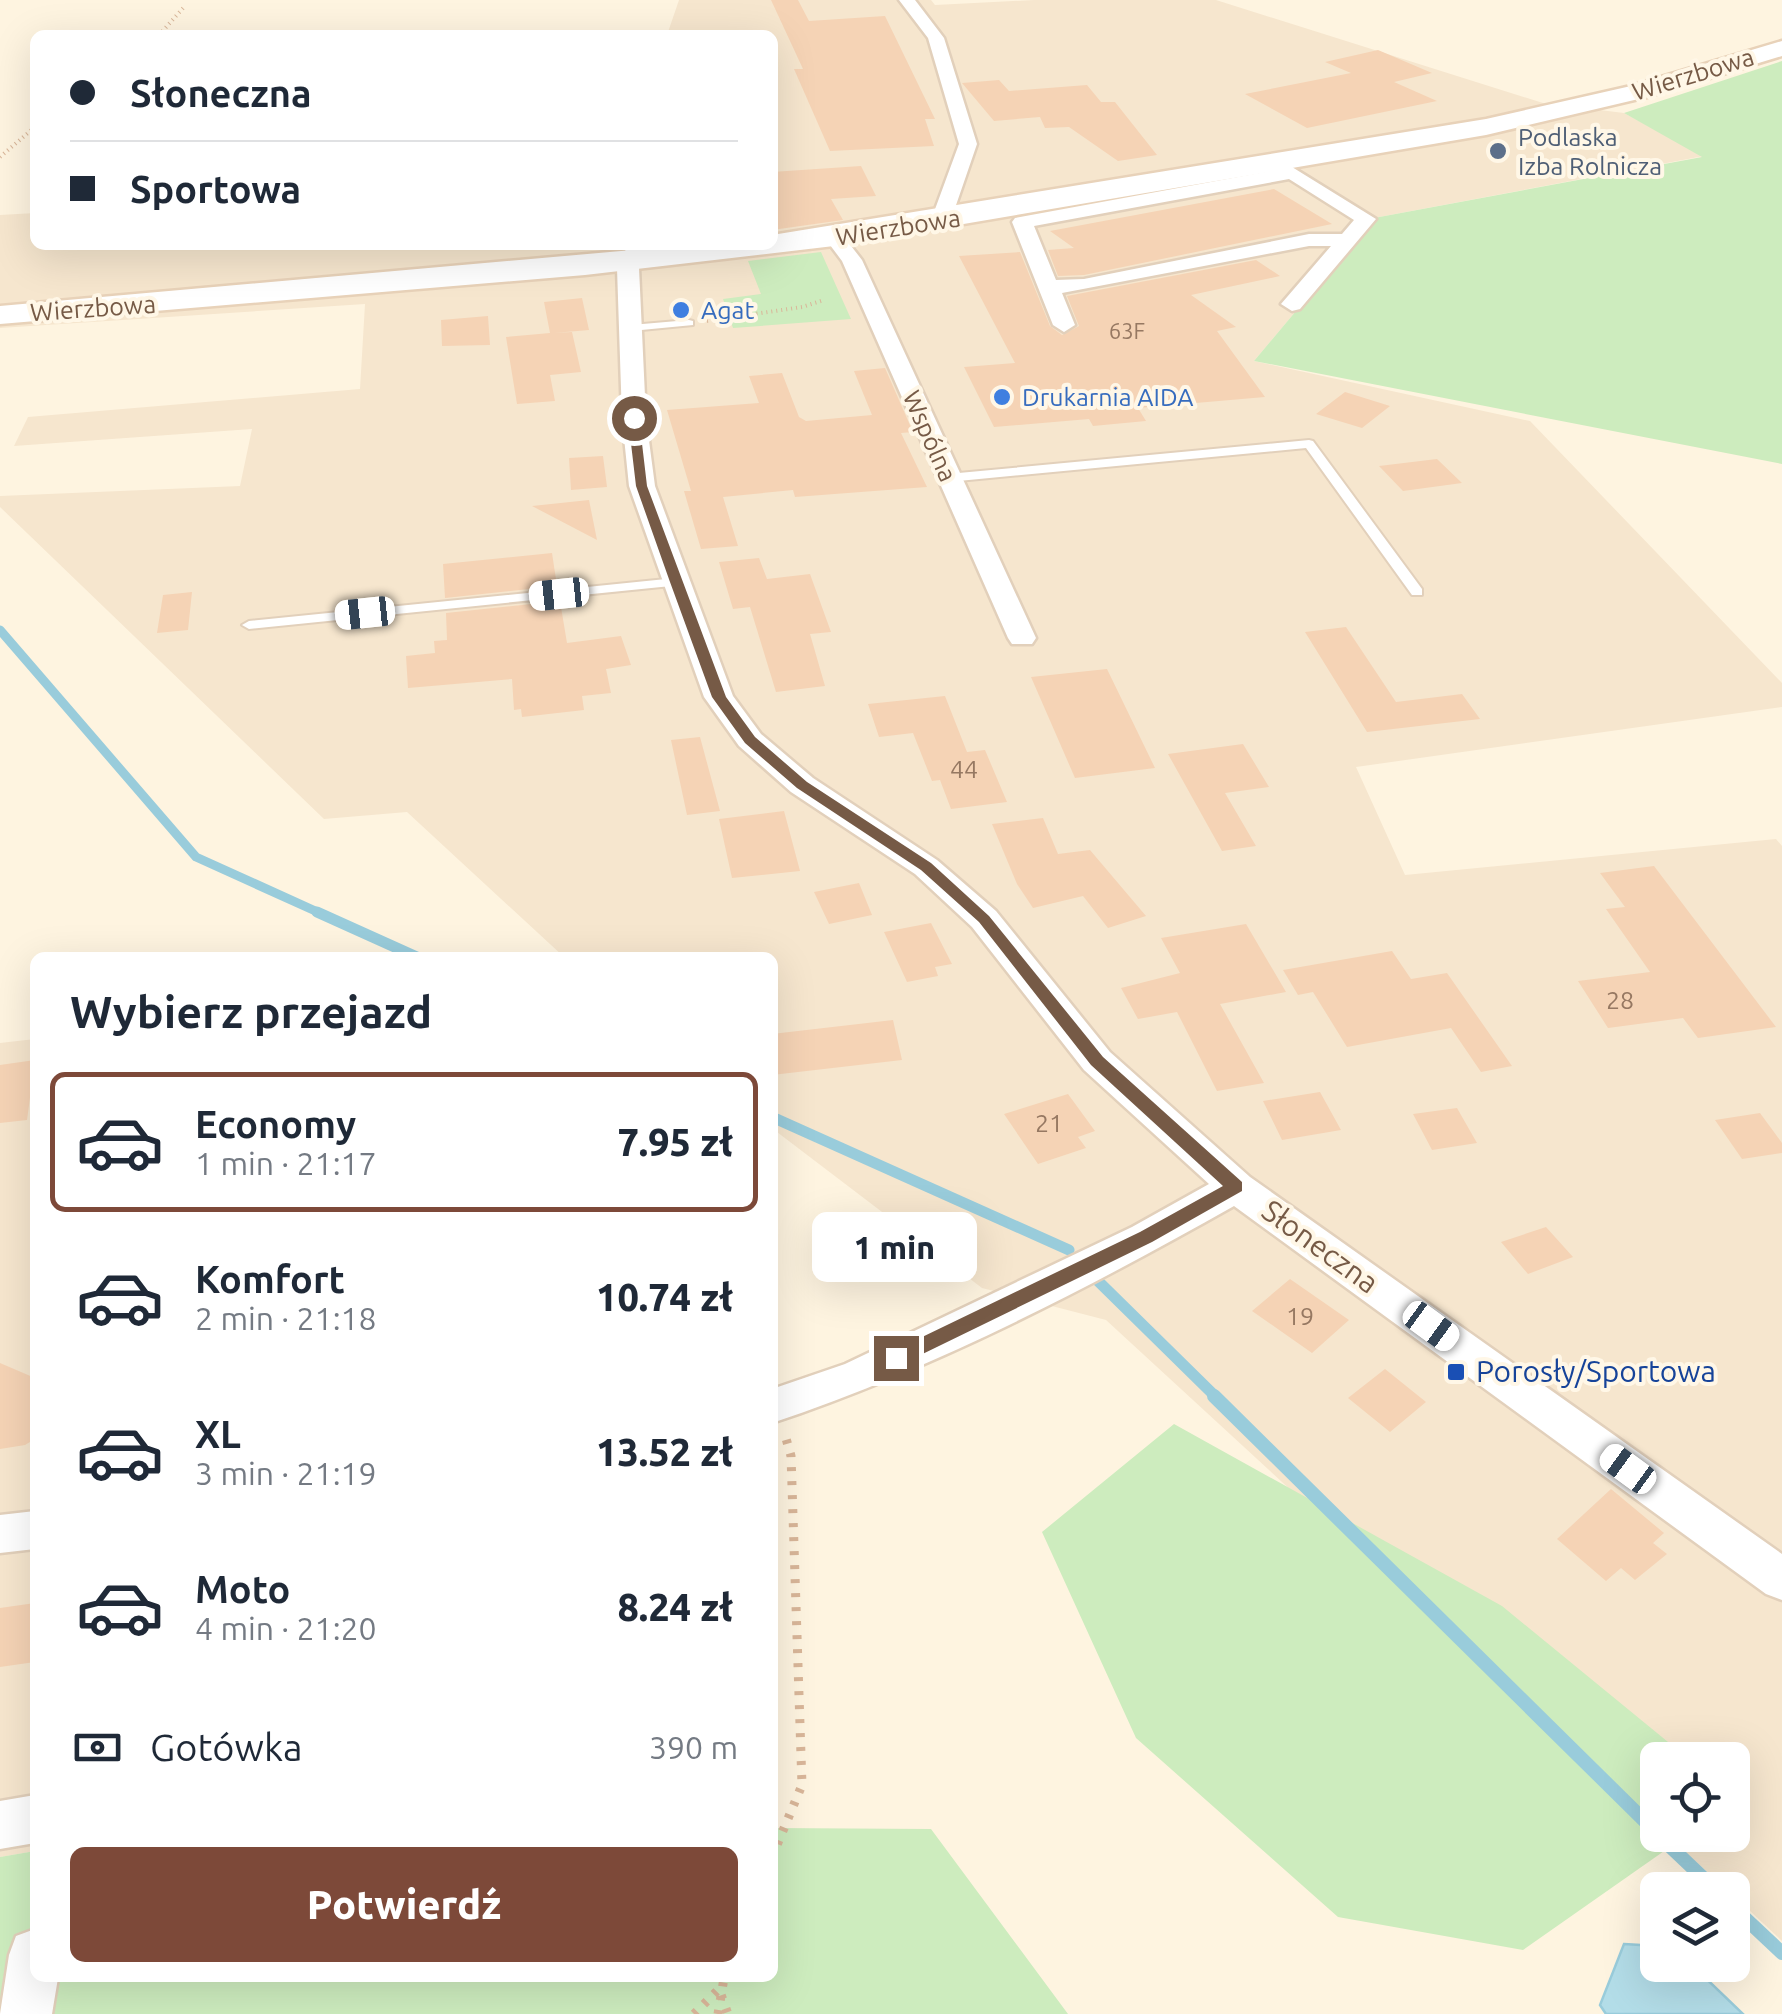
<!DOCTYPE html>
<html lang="pl">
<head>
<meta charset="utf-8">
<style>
  :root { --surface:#fff; --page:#f6f6f7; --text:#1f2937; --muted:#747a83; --line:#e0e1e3; --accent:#7d4939 }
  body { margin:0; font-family:Ubuntu,sans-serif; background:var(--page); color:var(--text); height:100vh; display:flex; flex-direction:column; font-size:38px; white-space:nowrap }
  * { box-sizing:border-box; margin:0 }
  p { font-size:32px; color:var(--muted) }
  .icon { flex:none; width:55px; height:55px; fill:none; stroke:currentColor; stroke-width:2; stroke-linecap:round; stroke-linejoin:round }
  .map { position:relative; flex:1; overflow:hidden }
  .panel { position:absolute; left:30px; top:952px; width:748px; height:1030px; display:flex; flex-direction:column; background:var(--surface); border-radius:15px; box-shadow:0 10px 40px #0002 }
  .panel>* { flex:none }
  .banner { position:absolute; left:30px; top:30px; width:748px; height:220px; border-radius:15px; box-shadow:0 10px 40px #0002; display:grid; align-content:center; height:220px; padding:0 40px; background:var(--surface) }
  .fabs { position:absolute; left:1640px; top:1742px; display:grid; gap:20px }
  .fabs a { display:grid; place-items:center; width:110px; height:110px; border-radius:15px; background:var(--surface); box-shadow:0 10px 40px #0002; font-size:50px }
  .end { position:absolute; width:45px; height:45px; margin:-22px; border:12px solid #765a46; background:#fff; box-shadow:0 0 0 5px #fff }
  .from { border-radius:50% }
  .bubble { position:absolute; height:70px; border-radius:15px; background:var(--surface); box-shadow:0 10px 40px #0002; font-size:32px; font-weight:800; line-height:70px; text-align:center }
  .car { position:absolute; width:30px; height:60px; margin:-30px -15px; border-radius:12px; box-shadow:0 0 8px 2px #0007; background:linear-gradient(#fff 24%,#345 0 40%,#fff 0 76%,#345 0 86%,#fff 0) }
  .banner b { display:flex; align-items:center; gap:35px; height:95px; font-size:38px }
  .banner b+b { border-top:2px solid var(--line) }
  .banner i { width:25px; height:25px; background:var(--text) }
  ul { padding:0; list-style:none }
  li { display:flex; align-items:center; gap:30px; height:140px; margin:0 20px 15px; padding:0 20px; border:5px solid transparent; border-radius:15px }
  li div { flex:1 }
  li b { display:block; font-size:38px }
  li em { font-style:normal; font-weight:800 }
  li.on { border-color:var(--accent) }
  li>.icon { width:90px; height:90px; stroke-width:1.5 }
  h2 { padding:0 40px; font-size:45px; line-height:120px }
  .pay { display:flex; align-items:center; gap:25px; height:110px; padding:0 40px; font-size:38px }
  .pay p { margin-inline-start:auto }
  .button { display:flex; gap:20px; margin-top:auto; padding:20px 40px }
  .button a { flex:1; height:115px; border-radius:15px; background:var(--accent); color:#fff; font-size:40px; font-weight:800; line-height:115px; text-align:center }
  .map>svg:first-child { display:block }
</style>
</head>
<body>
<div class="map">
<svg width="1782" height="2014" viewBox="0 0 1782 2014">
  <rect width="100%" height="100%" fill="#fef4e0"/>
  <path fill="#f6e6ce" d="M679,0H931L935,5L1034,0H1216L1543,103L1624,113L1704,156L1374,218L1254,361L1530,421L1782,683V707L1356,767L1405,875L1776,839L1782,846V1941L1733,1895L1732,1890H1727L1667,1835H1732V1760H1658L1657,1827L1106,1320L982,1288L773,1129L772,958L564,957L407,812L324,819L0,507V496L240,486L252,429L14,446L28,417L360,389L365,304L0,328V215L35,213V245H772V35H667Z
    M35,1039V1851L0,1857V1043Z"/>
  <path fill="#cdecbe" d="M1782,61V464L1254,361L1374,218L1702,157L1624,113Z
    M821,252L851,319L733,328L723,299L761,294L748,261Z
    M1174,1424L1502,1606L1690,1760H1658V1835H1687L1523,1950L1338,1917L1136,1738L1042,1532Z
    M773,1828L931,1829L1068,2014H0V1857L35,1851V1978H772Z"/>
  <path fill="#b3dde8" stroke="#99ccdb" stroke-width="2.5" d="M1624,1944L1657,1946L1658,1965H1692L1743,2014H1606L1600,2005Z"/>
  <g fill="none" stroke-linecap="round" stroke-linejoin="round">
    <path stroke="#99ccdb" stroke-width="9" d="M0,630L196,857L322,914"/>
    <path stroke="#99ccdb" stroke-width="11" d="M317,912L419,958
      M772,1117L1069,1250
      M1098,1281L1217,1398"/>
    <path stroke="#99ccdb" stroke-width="14" d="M1214,1396L1658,1834
      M1658,1835L1716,1890
      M1732,1906L1782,1953"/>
  </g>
  <path fill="#f5d3b5" d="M771,0H798L809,21L885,16L935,119H925L934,146L830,151L794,69H803Z
    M1378,50L1432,73L1394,82L1437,101L1307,128L1245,94L1351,73L1325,62Z
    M999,80L1009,91L1087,85L1101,102H1115L1157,155L1118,161L1069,127L1045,128L1040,117L994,121L962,83Z
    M861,166L876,196L831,199L843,220L772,230V172Z
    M1274,189L1332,224L1084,275L1058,276L1048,250L1074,248L1050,231Z
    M1020,252L1050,326L1062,335L1079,326L1067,296L1256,260L1280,276L1191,295L1236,327L1217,331L1265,397L1138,408L1146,421L1093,426L1089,419L994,427L964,367L1015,363L959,256Z
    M582,298L589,330L554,333L572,332L581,372L550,375L555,401L517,404L506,337L550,333L544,302Z
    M488,316L490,345L442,346L441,320Z
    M885,368L913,432L901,433L927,487L795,497L793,490L723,497L738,546L701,549L684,491H691L667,410L759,403L749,376L782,373L799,417L806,421L872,415L854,371Z
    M1345,392L1390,406L1362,428L1316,414Z
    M603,456L607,487L571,490L569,458Z
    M1437,459L1462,483L1403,491L1379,466Z
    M589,500L597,540L532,506Z
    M552,553L557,586L445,598L443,564Z
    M759,558L767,579L810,574L831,632L810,634L825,686L776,692L750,607L733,609L719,562Z
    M192,592L188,630L157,633L163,595Z
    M560,601L567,643L621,636L631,665L606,669L611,693L582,696L584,710L522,717L521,709L514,710L512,679L408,688L406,656L435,653L434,641L447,640L446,613Z
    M1346,627L1396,702L1462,694L1480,719L1367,732L1305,632Z
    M1107,669L1155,768L1075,778L1031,677Z
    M945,696L967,752L985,750L1007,802L951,809L940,780L932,781L913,733L879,737L868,704Z
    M700,737L720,811L687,815L671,740Z
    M1243,744L1269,787L1225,793L1256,846L1222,851L1168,754Z
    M784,811L800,871L732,878L719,819Z
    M1043,818L1058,854L1090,850L1146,916L1108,928L1083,896L1033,908L1017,884L992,824Z
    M1654,866L1776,1027L1698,1038L1683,1018L1608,1028L1578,981L1650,972L1606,909L1625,907L1600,873Z
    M859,883L872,915L829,924L814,892Z
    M931,923L952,964L935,967L938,976L907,982L884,932Z
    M1246,924L1286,992L1220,1004L1264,1083L1217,1091L1177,1012L1138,1019L1121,988L1180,973L1161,938Z
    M1392,951L1411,979L1447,973L1512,1066L1481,1072L1451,1028L1347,1047L1313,992L1298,995L1283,970Z
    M893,1020L902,1060L772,1075V1034Z
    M35,1060L27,1120L0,1123V1065Z
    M1320,1092L1341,1130L1282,1140L1263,1101Z
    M1068,1094L1095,1131L1078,1137L1086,1148L1038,1164L1004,1114Z
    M1457,1108L1477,1143L1432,1150L1413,1114Z
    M1760,1113L1782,1143V1153L1742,1159L1715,1120Z
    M1546,1227L1573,1257L1528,1274L1501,1242Z
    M1290,1279L1349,1320L1312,1353L1252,1311Z
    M0,1363L35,1378V1439L25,1445L0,1449Z
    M1385,1369L1426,1402L1390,1432L1348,1398Z
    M1611,1489L1664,1533L1653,1543L1667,1554L1635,1580L1621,1568L1606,1581L1557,1539Z
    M35,1603V1662L0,1667V1608Z"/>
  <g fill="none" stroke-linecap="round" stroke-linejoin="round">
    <defs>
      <path id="lane" d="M689,320L693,321V325L631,331L625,328L631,325Z
        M1309,440L1313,441L1422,589V595H1412L1306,448L948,482L942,478L948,474Z
        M676,578L681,579V585L249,629L242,625L249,621Z"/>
      <path id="street" d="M899,0H915L944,38L977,144L954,211L962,219L959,223H945L934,212L959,144L928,38Z
        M1292,167L1376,219L1300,309L1292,311L1281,304L1331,246H1309L1062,293L1075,325L1064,332L1053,325L1012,222L1015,218ZM1289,179L1354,220L1342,234H1309L1084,279L1056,280L1034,226Z
        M834,231L841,233L862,260L1036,638L1032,644H1012L1008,638L842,261L824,237Z
        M624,245H644L646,253L639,268L646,418L655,486L733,696L761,734L813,778L937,860L996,911L1110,1052L1250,1177L1782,1554V1600L1766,1594L1234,1206C1087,1289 933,1369 772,1423V1389L845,1364L1132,1227L1209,1184L1084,1070L972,927L915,874L791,792L739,746L704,697L629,486L622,418L617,268L626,253Z
        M35,1511V1549L0,1553V1515Z
        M35,1795V1843L0,1849V1801Z
        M35,1929V1978H58L52,2014H0L9,1955L16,1936Z"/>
      <path id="secondary" d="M1782,41V56L1647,97L1486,135L834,246L585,275L0,324V306L689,245H772V235L1486,119L1631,86Z"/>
    </defs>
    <use href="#lane" stroke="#e2d0bb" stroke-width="4"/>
    <use href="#street" stroke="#e2d0bb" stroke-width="5"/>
    <use href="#secondary" stroke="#e8d2b9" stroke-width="5"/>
    <path stroke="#d9b699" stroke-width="4" stroke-dasharray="1 4" stroke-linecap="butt" d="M159,35L185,6
      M0,157L35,127
      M707,321L802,307L824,300"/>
    <path stroke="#d9b699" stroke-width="9" stroke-dasharray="4 10" stroke-linecap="butt" d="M772,1857L802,1785L791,1456L785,1435
      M694,2014L719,1989L728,2014
      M718,2014L724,1978"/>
    <use href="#lane" fill="#fff" fill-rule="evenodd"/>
    <use href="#street" fill="#fff" fill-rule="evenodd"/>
    <use href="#secondary" fill="#fff" fill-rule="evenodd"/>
  </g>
  <path fill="#765a46" d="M634,415L639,418L647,486L726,697L755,737L807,782L931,863L989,916L1103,1057L1242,1182V1191L1152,1242L902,1364H889V1353L1140,1232L1223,1186L1091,1065L979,922L921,870L797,788L745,743L712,697L670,582L636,486L628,418Z"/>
  <circle fill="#5c6f8a" stroke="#fff7e7" stroke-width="4" cx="1498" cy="151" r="10"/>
  <g fill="#3f7fe0" stroke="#fff7e7" stroke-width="4">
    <circle cx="681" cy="310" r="10"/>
    <circle cx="1002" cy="397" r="10"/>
  </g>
  <rect fill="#1a4fb4" stroke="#fff7e7" stroke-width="4" x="1446" y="1362" width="20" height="20" rx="5"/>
  <g text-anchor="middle" stroke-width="8" stroke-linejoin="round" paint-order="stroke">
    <g font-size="22" fill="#967862">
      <text x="1127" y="339">63F</text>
    </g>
    <g font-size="25" fill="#765a46" stroke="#fff7e7">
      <text transform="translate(1693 74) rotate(-17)" y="9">Wierzbowa</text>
      <text transform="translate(898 227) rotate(-9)" y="9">Wierzbowa</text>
      <text transform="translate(93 308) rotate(-4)" y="9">Wierzbowa</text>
      <text transform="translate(930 436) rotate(66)" y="9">Wspólna</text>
    </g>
    <g font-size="25" fill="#4e5e75" stroke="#fff7e7" text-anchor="start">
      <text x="1518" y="146">Podlaska<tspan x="1518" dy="29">Izba Rolnicza</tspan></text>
    </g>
    <g font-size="25" fill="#366cbe" stroke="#fff7e7" text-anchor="start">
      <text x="701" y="319">Agat</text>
      <text x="1022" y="406">Drukarnia AIDA</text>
    </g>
    <g font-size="25" fill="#967862">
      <text x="964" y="778">44</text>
      <text x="1620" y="1009">28</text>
      <text x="1049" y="1132">21</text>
      <text x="1300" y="1325">19</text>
    </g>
    <g font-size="30" fill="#765a46" stroke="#fff7e7">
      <text transform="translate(1320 1247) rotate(36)" y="10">Słoneczna</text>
    </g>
    <g font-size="30" fill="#164399" stroke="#fff7e7" text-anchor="start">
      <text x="1476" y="1382">Porosły/Sportowa</text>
    </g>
  </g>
</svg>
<div class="fabs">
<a><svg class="icon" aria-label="locate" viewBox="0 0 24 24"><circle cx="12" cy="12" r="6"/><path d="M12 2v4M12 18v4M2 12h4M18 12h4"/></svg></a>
<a><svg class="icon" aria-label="layers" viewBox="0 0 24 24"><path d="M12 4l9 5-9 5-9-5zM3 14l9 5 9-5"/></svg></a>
</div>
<i class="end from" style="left:634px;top:418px"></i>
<i class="end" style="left:896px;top:1358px"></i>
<div class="bubble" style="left:812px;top:1212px;width:165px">1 min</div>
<i class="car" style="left:559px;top:594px;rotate:264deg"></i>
<i class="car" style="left:365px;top:613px;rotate:264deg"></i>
<i class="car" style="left:1431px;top:1326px;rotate:126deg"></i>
<i class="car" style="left:1628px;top:1469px;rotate:306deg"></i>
<div class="banner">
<b><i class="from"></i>Słoneczna</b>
<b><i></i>Sportowa</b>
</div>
<section class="panel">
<h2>Wybierz przejazd</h2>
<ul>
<li class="on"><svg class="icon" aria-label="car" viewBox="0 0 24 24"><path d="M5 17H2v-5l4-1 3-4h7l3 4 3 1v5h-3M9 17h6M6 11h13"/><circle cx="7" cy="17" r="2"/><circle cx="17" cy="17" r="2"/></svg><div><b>Economy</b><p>1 min · 21:17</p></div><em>7.95 zł</em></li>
<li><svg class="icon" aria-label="car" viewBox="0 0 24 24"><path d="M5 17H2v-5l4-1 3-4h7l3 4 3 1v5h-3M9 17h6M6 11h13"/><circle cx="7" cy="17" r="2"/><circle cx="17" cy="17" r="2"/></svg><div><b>Komfort</b><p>2 min · 21:18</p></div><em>10.74 zł</em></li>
<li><svg class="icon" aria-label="car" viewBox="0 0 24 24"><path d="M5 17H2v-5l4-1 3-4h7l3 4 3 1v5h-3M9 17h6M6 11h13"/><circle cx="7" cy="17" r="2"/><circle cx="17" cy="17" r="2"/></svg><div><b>XL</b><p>3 min · 21:19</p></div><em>13.52 zł</em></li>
<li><svg class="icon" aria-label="car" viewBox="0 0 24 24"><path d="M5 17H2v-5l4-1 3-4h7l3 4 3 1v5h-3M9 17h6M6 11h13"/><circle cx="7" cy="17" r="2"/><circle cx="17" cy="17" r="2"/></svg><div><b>Moto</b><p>4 min · 21:20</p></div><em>8.24 zł</em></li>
</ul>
<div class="pay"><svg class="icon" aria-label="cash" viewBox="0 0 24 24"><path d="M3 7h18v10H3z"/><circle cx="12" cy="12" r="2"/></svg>Gotówka<p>390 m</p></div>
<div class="button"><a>Potwierdź</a></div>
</section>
</div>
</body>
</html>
